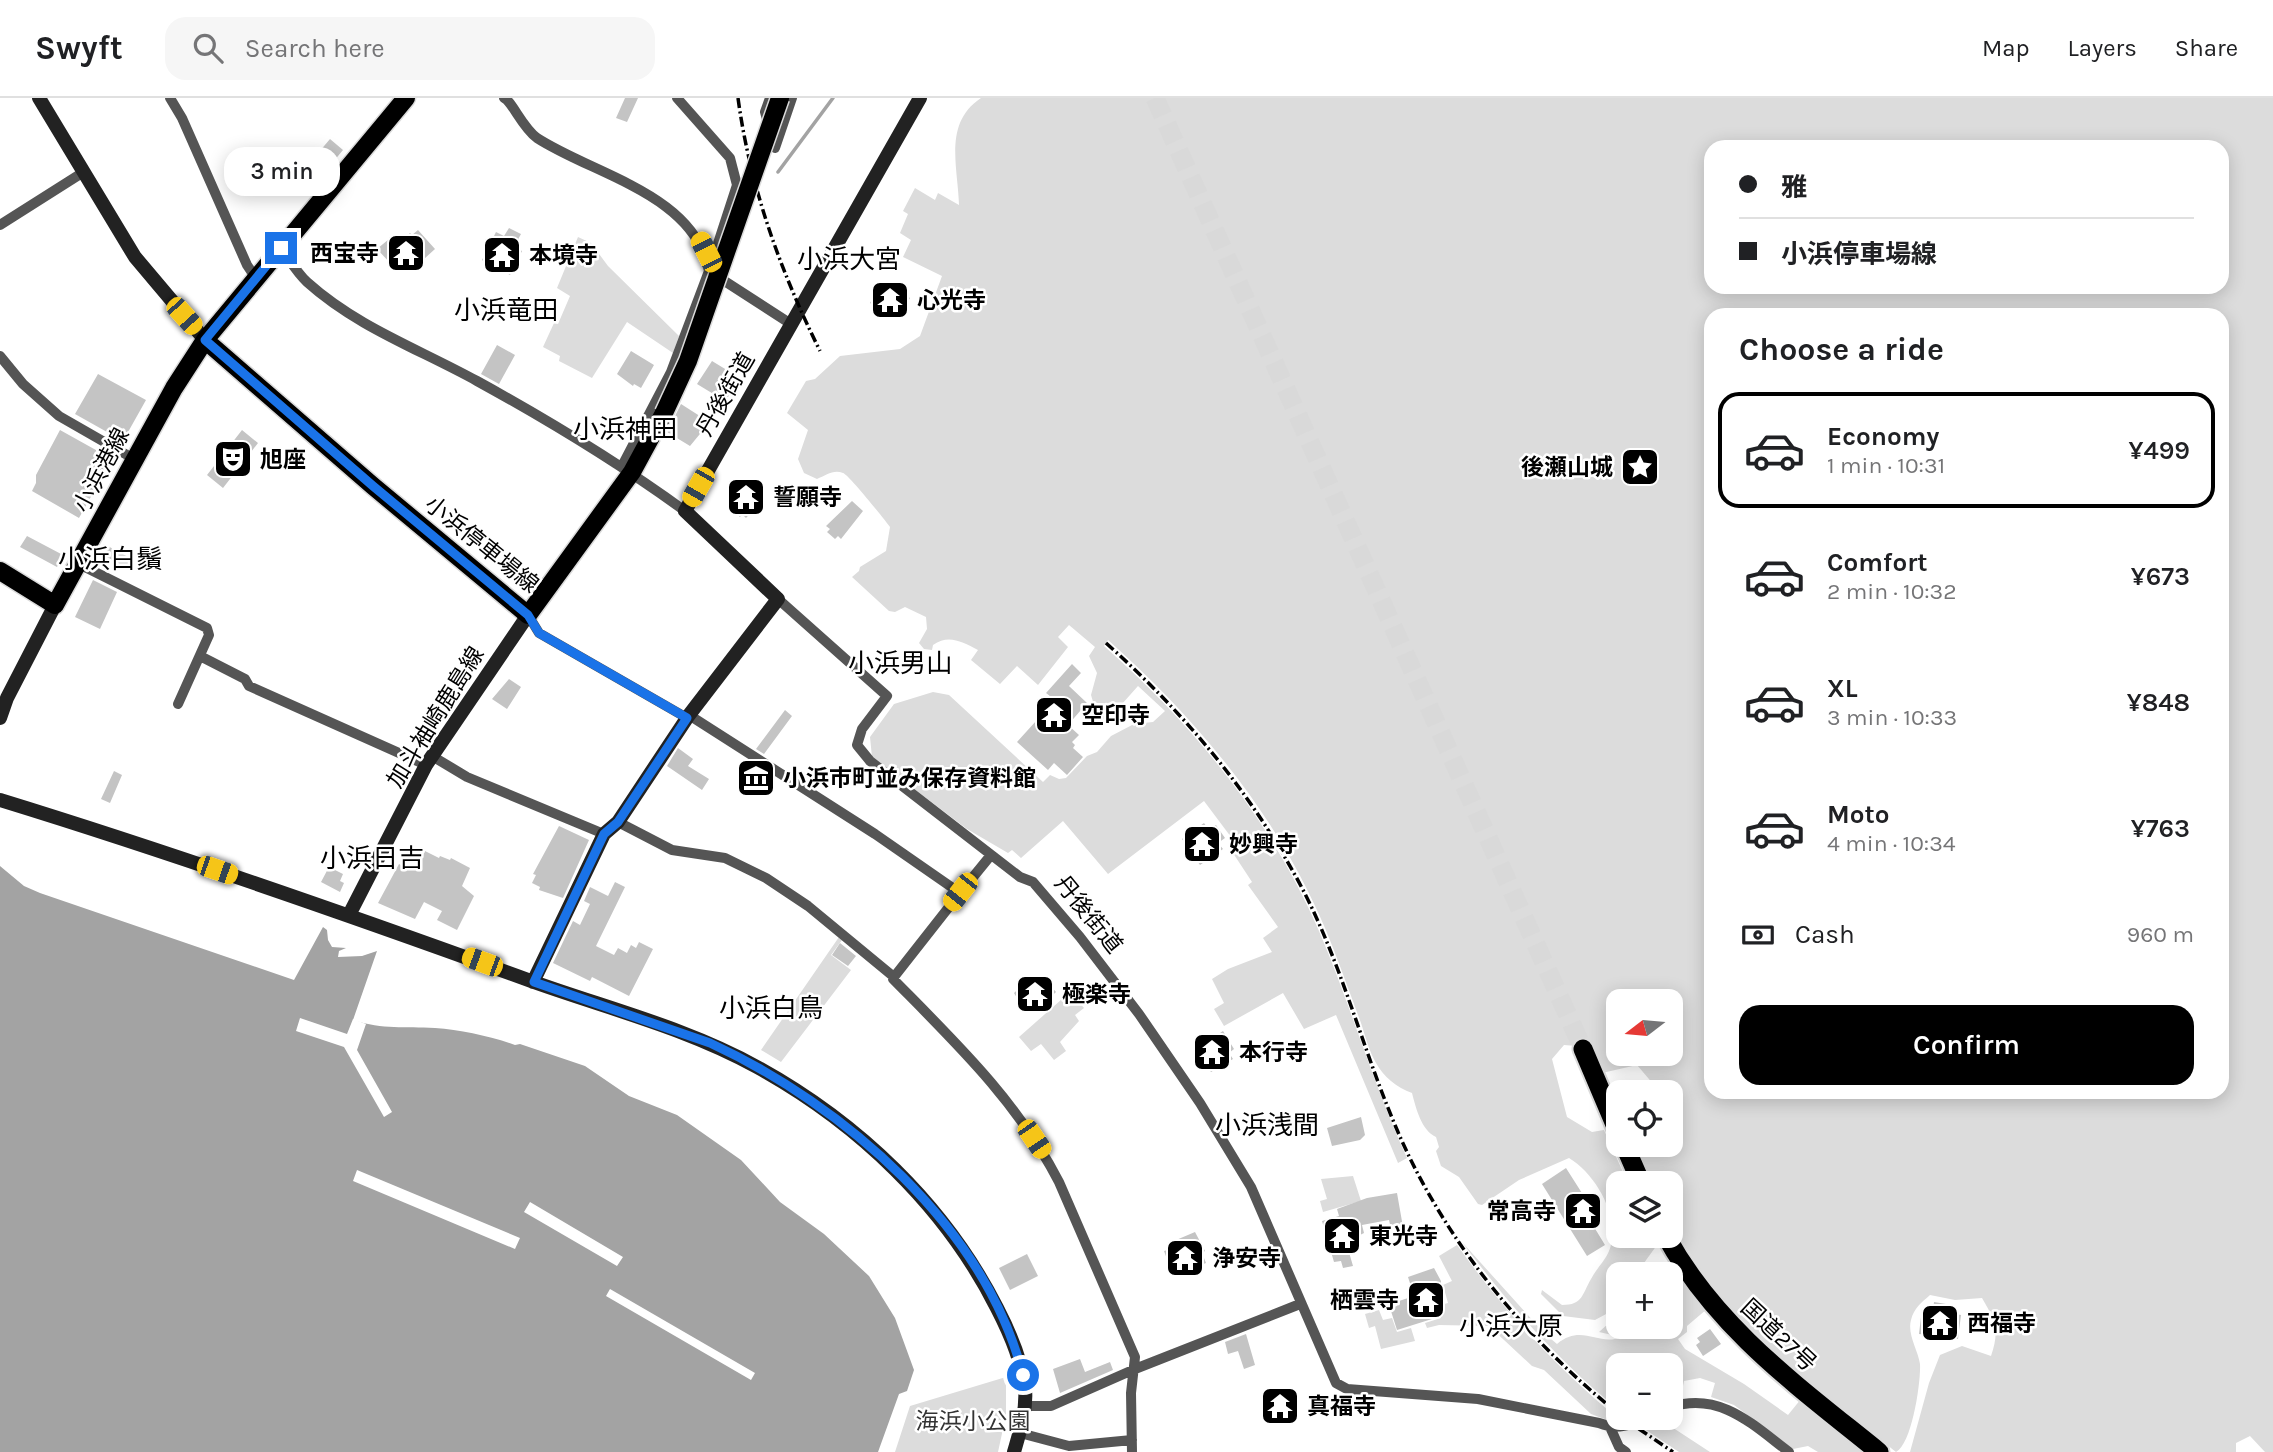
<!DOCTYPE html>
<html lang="en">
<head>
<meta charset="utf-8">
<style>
  :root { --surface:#fff; --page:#f6f6f6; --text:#202124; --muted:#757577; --line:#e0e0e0; --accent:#000 }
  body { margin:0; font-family:Karla,"Noto Sans JP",sans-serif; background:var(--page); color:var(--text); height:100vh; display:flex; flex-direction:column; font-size:26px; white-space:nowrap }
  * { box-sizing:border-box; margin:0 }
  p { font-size:23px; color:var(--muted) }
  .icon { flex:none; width:38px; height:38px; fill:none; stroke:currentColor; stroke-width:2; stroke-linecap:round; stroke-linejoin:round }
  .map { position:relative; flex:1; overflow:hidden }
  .details { position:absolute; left:1704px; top:210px; width:525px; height:791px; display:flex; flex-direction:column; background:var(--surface); border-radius:21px; box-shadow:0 4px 18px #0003 }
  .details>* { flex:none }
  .top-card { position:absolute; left:1704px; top:42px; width:525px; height:154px; border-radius:21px; box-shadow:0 4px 18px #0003; display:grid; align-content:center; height:154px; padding:0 35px; background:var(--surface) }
  .needle { width:46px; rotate:254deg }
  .controls { position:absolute; left:1606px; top:891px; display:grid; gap:14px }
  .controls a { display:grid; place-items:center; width:77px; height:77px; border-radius:14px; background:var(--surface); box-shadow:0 4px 18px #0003; font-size:35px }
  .end { position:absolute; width:32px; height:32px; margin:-16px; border:9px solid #1a73e8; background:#fff; box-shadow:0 0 0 4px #fff }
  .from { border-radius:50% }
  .bubble { position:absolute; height:49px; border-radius:21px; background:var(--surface); box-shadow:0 4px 18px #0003; font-size:23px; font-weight:600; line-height:49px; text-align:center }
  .car { position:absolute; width:21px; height:42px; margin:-21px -10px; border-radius:9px; box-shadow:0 0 5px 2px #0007; background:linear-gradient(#f5c518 24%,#345 0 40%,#f5c518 0 76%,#345 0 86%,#f5c518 0) }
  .top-card b { display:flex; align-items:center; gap:24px; height:66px; font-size:26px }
  .top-card b+b { border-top:2px solid var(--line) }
  .top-card i { width:18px; height:18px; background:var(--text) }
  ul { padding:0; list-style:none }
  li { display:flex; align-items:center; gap:21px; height:116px; margin:0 14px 10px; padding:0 21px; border:4px solid transparent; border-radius:21px }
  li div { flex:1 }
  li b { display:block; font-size:26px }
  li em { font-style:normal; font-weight:600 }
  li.current { border-color:var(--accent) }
  li>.icon { width:63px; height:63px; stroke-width:1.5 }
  h2 { padding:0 35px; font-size:32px; line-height:84px }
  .pay { display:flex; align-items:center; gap:18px; height:77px; padding:0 35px; font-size:26px }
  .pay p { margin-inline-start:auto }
  .action { display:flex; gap:14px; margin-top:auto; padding:14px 35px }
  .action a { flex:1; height:80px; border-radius:21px; background:var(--accent); color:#fff; font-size:28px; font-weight:600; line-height:80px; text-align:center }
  header { display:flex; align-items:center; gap:42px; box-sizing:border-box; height:98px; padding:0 35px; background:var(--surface); border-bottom:2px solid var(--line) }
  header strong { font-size:33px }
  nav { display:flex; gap:38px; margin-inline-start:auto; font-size:24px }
  .search { width:490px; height:63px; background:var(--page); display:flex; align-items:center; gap:18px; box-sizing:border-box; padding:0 24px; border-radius:21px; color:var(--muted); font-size:26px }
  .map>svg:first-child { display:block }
</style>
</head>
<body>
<header>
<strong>Swyft</strong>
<div class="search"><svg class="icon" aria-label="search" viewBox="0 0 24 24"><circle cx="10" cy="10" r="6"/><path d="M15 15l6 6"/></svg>Search here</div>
<nav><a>Map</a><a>Layers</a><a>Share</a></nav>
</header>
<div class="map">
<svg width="2273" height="1354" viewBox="0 0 2273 1354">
  <rect width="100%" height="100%" fill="#fff"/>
  <path fill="#dcdcdc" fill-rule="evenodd" d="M981,0H2273V1354H2265L2250,1338L2236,1345V1354H1910L1929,1285L1940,1257L1962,1248L1991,1258C2000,1232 1995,1222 1982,1200L1955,1202L1930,1197C1921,1205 1914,1210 1911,1222C1907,1236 1918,1252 1920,1266C1921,1284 1912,1346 1896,1354L1768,1252L1707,1184L1671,1125V1085H1652L1636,1047L1671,1046V994H1660L1637,967L1602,975L1589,949L1564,947L1552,961L1567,1019L1592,1034L1604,1032L1628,1085H1619V1138H1652L1657,1147L1636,1176H1619V1200L1608,1215L1595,1222L1563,1218L1541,1196L1542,1192L1562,1207C1583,1207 1582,1196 1591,1181C1596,1171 1605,1163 1609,1153C1622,1121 1596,1076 1569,1060L1519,1082L1482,1107L1478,1106L1459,1079L1441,1068L1436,1053L1439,1049L1436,1039C1421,1032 1416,1010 1412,995C1397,990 1383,978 1376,965C1369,953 1365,937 1361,925C1349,893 1338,861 1325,830C1277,717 1199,623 1108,542L1104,548C1194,627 1271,722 1319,833C1351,908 1373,986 1407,1060L1398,1065L1336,917L1304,931L1283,895L1224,928L1214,911L1224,905L1212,881L1228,871L1272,854L1263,840L1278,829L1248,787L1252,784L1231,752L1237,747L1204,703L1108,776L1063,723L1021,760L1012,752L1008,755L967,731L872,659L870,639L894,606L933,594L949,597L1043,684L1050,677L1059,681L1066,680L1087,658L1097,654L1111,638L1134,626L1153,624L1165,613L1138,588L1114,615L1097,625L1091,615L1094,607L1091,597L1097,575L1089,558L1095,549L1069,527L1058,539L1068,549L1038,587L1017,568L1000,586L971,562L978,552C962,544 949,536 933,547L932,552L924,551L919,545L927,531L926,519L905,509L895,514L889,513L852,479L859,473L860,469L886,453L890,429C885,422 848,376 843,375C834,371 826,377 817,381L804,375L798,361L808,332L787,315L806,283L815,281L840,258L900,251L920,238L942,178L903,159L911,142L900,135L908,116L903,113L915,90L935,102L938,95L959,107C958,69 943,25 981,0ZM1712,49H2222V189H1712ZM1712,217H2222V994H1712ZM1619,903H1671V956H1619Z
    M578,139L591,145L608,168L679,238L673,255L627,224L592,280L559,263L560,258L543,249L554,225L558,226L570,198L557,190Z
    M839,839L842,842L831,857L851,872L781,964L761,952Z
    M1070,894L1084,910L1075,917L1079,923L1060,944L1066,953L1054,962L1041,946L1031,953L1019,939Z
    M1353,1078L1361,1103L1323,1114L1320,1103L1327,1101L1321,1081Z
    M1462,1144L1544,1235L1557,1246C1582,1225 1599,1249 1621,1239L1599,1234L1619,1216V1228H1671V1204L1684,1181L1707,1211L1687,1228V1234L1678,1241L1685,1251L1744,1286L1788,1317L1801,1301L1866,1354H1818L1808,1348L1793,1351L1734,1307L1711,1299L1715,1285L1700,1280L1684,1283L1682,1293L1671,1296V1267H1619V1312C1558,1263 1509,1207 1462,1144Z
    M1457,1147C1504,1213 1558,1271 1620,1322L1610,1323L1591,1316L1544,1272L1532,1268L1489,1228L1439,1227L1427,1230L1425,1225L1441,1220L1437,1208L1448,1205L1443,1187L1452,1183L1439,1158Z
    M1379,1212L1383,1222L1392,1220L1397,1234L1411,1230L1415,1243L1381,1251L1375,1228L1369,1230L1365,1216Z
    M1006,1279V1317L998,1354H895L910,1308Z
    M1658,1320L1710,1354H1679L1640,1328Z"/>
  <path fill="#a3a3a3" d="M0,768L24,788L40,795L294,882L323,829L327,832L328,842L332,849L346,850L339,853L338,859L362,858L377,853L353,922C384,932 404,928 435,930C461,932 490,938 515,947L520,946L585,968L629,998L677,1017L741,1062L780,1104L824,1136L869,1178L895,1220L914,1272L907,1293L899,1296L878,1354H0Z"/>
  <path fill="#fff" d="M300,920L347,936L353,921L366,926L357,952L392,1014L384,1019L344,949L296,933Z
    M357,1072L520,1140L515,1151L353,1083Z
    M530,1104L623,1159L617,1168L524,1114Z
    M610,1191L755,1275L751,1282L606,1198Z"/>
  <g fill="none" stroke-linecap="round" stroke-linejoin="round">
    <path stroke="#a3a3a3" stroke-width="3.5" d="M778,74L833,0"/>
  </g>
  <path fill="#c4c4c4" d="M625,0H638L627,24L616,20Z
    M330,41L343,52L308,94L293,81L300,73L302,74Z
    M509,130L521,136L514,149L522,153L510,177L501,172L500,175L482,162L496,134L504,138Z
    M418,132L435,151L413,171L401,158L392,167L377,151L389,141L395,148L410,135L412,137Z
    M883,183L902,190L900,193L910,200L898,221L870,205Z
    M497,247L515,257L499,286L481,276Z
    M631,253L654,267L641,290L634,286L633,288L617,276Z
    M712,263L735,277L732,281L737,284L728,299L723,296L720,300L697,286Z
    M98,276L146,302L123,343L75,316Z
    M681,306L706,322L701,330L704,331L690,348L667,334Z
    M60,332L112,361L79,420L32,393L36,385V377Z
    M242,332L258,345L223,390L207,377Z
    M752,382L761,391L757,396L763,401L746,420L742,416L740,419L728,409L731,407L727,403L744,385L747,388Z
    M852,403L863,413L841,441L838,438L835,441L827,434L830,431L826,428Z
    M27,438L63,457L57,469L20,449Z
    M104,446L132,461L127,470L99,455Z
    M93,482L117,494L100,531L75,519Z
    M1072,566L1081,575L1069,588L1087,605L1068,627L1079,637L1072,644L1075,647L1073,650L1083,659L1067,677L1054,665L1048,672L1017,644L1055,602L1046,595Z
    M509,581L521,589L507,611L492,601Z
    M785,612L792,618L764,656L756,651Z
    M678,650L693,661L688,668L709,681L702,692L667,668Z
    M114,673L122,677L110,705L101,701Z
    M1204,725L1209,732L1216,727L1225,740L1218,745L1223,751L1200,767L1195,760L1191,762L1183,751L1187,748L1182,741Z
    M559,728L589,742L563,800L539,792L540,789L532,785L536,777L533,776Z
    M425,753L439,760L440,758L450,762L451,760L470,770L462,788L474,798L457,832L437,822L442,813L424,804L415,821L378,805L399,766L410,772L413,767L417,769Z
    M329,769L343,776L340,783L344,785L340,794L321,784Z
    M615,784L625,789L596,848L614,857L618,850L627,855L631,847L636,850L639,844L653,851L629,898L592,879L590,883L553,865L573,823L580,827L590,806L584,803L590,789L608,798Z
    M840,845L856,858L848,868L832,857Z
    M1032,878L1043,890L1048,885L1056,894L1034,915L1029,909L1025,913L1014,895Z
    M1223,933L1234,951L1229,955L1233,961L1211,974L1201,959L1198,961L1193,953Z
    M1361,1019L1365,1037L1360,1042L1332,1048L1327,1030Z
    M1566,1070L1587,1103L1590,1101L1601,1118L1591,1124L1605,1147L1587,1158L1542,1086Z
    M1397,1095L1403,1129L1391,1131L1389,1122L1362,1127L1364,1135L1346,1144L1353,1168L1343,1170L1341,1163L1334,1164L1322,1123L1339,1118L1337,1111L1367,1100Z
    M1195,1134L1205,1153L1202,1155L1206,1165L1180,1175L1178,1166L1170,1169L1164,1153L1171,1151L1169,1145Z
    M1027,1156L1038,1178L1010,1192L999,1170Z
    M1434,1170L1441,1183V1186L1435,1188L1440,1204L1429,1207L1432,1221L1397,1232L1390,1210L1397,1208L1396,1204L1414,1198L1408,1179Z
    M1934,1204L1946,1206L1945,1214L1961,1217L1958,1241L1938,1238V1242L1927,1240L1928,1237L1919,1236L1922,1211L1933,1212Z
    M1710,1231L1721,1246L1703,1258L1696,1247L1700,1244L1697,1240Z
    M1246,1236L1255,1267L1244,1271L1238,1253L1228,1256L1225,1244Z
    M1080,1261L1085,1274L1110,1264L1113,1272L1060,1295L1053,1271Z
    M1265,1297L1297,1302V1322L1287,1321L1286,1324L1263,1322Z"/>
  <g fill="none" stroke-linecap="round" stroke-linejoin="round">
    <path stroke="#d9d9d9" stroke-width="19" stroke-dasharray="19 10" stroke-linecap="butt" d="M1155,0L1583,951"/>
    <defs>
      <path id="primary" d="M205,242L373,388L528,517L632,374L664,315
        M0,473L55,507L174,290L205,242L406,0"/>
      <path id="highway" d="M1583,951L1619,1036
        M1624,1046L1641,1085
        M1666,1138C1716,1230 1799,1289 1879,1354"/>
    </defs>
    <use href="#primary" stroke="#dbdbdb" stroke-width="21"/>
    <use href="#highway" stroke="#dbdbdb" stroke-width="23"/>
    <path stroke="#555" stroke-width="10" d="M170,0L182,20L247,167L255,179
      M504,0C512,3 522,29 537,40C594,77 695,96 709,173L791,226
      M770,0L765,14L775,50L792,0
      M0,127L82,75
      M281,150C289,161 297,175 307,184C357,229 419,251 477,283C548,322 619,365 685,413
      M0,258L23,286L59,318L134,361
      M622,368L671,274L709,173L737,87L730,60L677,0
      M79,466L207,530L209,537L178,606
      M778,501L887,598L862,631L857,647L870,663L1020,779L1033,784L1080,839L1139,916L1200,1005L1251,1089L1336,1285L1347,1291L1478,1301L1599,1325C1617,1332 1629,1328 1646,1320
      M528,517L539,535L687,620
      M200,558L245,581L249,588L426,667
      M689,617L875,736L960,795L991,757
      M432,658L467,679L604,736
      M618,724L672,752L725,760L766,780L808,808L894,879L960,795
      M893,881C955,944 1018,1004 1059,1084L1135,1259L1131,1295L1132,1354
      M1025,1308H1051L1135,1271L1300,1206
      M1671,1309C1720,1293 1753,1327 1789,1354
      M1610,1329L1619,1349L1626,1354
      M1020,1335L1069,1348L1132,1342"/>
    <path stroke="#222" stroke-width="14" d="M39,0L135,159L205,242
      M0,620L7,600L55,507
      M0,702C179,757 355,819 531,883C606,910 687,930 757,969C857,1024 945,1107 997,1210C1010,1235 1022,1262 1025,1290C1027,1312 1020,1333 1014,1354
      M349,817L426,667L528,517
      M533,884L604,736L618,724L689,617L778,501L685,413L920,0"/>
    <use href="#primary" stroke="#000" stroke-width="18"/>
    <use href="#highway" stroke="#000" stroke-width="19"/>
    <path stroke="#000" stroke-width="3.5" stroke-dasharray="10 3.5 2 3.5" stroke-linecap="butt" d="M738,0C750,89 780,172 820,253
      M1106,545C1182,613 1246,688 1295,777C1339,856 1360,944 1395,1027C1442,1140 1524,1240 1619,1316
      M1623,1320L1673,1354"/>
    <defs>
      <path id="primary-bridge" d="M664,315L688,263L780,0"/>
    </defs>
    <use href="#primary-bridge" stroke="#dbdbdb" stroke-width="21" stroke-linecap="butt"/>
    <use href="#primary-bridge" stroke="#000" stroke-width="18"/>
  </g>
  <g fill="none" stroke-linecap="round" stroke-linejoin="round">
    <path stroke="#1a73e8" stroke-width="9" d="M281,150L205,242L373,388L528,517L539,535L687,620L618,724L604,736L534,884L710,945C844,1007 985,1129 1023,1277"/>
  </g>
  <defs>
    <symbol id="temple-square" viewBox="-11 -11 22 22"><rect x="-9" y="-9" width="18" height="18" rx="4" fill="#000" stroke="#fff"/><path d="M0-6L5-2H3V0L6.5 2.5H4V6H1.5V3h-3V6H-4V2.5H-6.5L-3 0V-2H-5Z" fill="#fff"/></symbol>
    <symbol id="theatre-square" viewBox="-11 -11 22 22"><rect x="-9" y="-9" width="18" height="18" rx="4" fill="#000" stroke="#fff"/><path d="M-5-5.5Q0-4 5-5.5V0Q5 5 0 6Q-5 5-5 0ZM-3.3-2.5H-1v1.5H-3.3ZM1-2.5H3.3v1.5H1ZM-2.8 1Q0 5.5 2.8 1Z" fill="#fff"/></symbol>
    <symbol id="sight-square" viewBox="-11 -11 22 22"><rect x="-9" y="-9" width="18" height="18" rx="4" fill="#000" stroke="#fff"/><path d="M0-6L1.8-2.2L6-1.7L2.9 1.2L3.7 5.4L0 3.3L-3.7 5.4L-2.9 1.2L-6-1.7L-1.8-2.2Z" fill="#fff"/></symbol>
    <symbol id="museum-square" viewBox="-11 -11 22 22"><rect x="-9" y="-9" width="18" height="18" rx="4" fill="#000" stroke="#fff"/><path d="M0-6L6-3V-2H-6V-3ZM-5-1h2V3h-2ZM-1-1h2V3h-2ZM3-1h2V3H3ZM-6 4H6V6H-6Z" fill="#fff"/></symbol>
  </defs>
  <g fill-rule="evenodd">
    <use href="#temple-square" x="384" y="133" width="44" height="44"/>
    <use href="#temple-square" x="480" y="135" width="44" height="44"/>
    <use href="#temple-square" x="868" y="180" width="44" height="44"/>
    <use href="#theatre-square" x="211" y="339" width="44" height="44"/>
    <use href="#sight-square" x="1618" y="347" width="44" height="44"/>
    <use href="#temple-square" x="724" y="377" width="44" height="44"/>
    <use href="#temple-square" x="1032" y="595" width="44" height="44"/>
    <use href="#museum-square" x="734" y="658" width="44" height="44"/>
    <use href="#temple-square" x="1180" y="724" width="44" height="44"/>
    <use href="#temple-square" x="1013" y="874" width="44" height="44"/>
    <use href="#temple-square" x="1190" y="932" width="44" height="44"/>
    <use href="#temple-square" x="1561" y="1091" width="44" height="44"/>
    <use href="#temple-square" x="1320" y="1116" width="44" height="44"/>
    <use href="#temple-square" x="1163" y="1138" width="44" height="44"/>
    <use href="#temple-square" x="1404" y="1180" width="44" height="44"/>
    <use href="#temple-square" x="1918" y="1203" width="44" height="44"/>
    <use href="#temple-square" x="1258" y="1286" width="44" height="44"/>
  </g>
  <g text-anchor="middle" stroke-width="5" stroke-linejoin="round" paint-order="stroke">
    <g font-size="23" font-weight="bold" fill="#000" stroke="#fff" text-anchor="start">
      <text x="379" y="163" text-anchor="end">西宝寺</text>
      <text x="529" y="165">本境寺</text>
      <text x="917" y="210">心光寺</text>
      <text x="260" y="369">旭座</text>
      <text x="1613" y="377" text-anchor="end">後瀬山城</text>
      <text x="773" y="407">誓願寺</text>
      <text x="1081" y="625">空印寺</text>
      <text x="783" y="688">小浜市町並み保存資料館</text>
      <text x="1229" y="754">妙興寺</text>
      <text x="1062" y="904">極楽寺</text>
      <text x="1239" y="962">本行寺</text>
      <text x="1556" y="1121" text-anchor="end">常高寺</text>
      <text x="1369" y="1146">東光寺</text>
      <text x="1212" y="1168">浄安寺</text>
      <text x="1399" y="1210" text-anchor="end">栖雲寺</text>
      <text x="1967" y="1233">西福寺</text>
      <text x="1307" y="1316">真福寺</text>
    </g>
    <g font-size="23" fill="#000" stroke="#fff">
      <text transform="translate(725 296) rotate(-60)" y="8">丹後街道</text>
      <text transform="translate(101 372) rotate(-62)" y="8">小浜港線</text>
      <text transform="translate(482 446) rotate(39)" y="8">小浜停車場線</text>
      <text transform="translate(435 619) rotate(-58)" y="8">加斗袖崎鹿島線</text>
      <text transform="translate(1089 816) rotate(51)" y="8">丹後街道</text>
      <text transform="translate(1779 1237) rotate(43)" y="8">国道27号</text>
    </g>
    <g font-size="23" fill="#333" stroke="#fff">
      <text x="973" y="1331">海浜小公園</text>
    </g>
    <g font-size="26" fill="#000" stroke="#fff">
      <text x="849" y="170">小浜大宮</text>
      <text x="506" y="221">小浜竜田</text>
      <text x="625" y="340">小浜神田</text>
      <text x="110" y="470">小浜白鬚</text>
      <text x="900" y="574">小浜男山</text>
      <text x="372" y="769">小浜日吉</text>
      <text x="771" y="919">小浜白鳥</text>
      <text x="1267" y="1036">小浜浅間</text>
      <text x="1511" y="1237">小浜大原</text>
    </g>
  </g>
</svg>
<div class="controls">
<a><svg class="needle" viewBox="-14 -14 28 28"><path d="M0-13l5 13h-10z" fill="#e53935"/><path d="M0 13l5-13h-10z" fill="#757577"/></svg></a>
<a><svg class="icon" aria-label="locate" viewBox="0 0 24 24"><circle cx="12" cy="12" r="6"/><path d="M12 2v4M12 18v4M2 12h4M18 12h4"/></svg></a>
<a><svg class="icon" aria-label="layers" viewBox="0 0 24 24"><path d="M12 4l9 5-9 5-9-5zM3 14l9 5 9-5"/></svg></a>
<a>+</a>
<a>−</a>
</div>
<i class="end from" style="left:1023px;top:1277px"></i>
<i class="end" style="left:281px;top:150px"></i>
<div class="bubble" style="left:224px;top:49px;width:116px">3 min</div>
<i class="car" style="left:706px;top:154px;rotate:333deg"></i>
<i class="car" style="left:184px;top:218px;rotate:138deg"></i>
<i class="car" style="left:698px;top:389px;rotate:210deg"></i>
<i class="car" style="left:217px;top:772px;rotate:109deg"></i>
<i class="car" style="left:960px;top:794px;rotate:218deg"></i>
<i class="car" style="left:482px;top:864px;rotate:290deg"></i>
<i class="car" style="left:1034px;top:1041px;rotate:146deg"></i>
<div class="top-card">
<b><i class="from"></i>雅</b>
<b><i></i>小浜停車場線</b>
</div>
<section class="details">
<h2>Choose a ride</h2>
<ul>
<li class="current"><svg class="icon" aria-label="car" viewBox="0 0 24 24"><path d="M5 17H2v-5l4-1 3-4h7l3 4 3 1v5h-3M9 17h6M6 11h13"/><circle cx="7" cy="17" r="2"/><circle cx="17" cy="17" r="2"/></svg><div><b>Economy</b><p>1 min · 10:31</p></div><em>¥499</em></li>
<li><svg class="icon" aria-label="car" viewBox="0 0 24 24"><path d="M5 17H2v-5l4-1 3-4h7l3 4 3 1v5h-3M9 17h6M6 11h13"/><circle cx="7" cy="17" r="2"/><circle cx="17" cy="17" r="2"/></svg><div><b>Comfort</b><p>2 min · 10:32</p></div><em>¥673</em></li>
<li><svg class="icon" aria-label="car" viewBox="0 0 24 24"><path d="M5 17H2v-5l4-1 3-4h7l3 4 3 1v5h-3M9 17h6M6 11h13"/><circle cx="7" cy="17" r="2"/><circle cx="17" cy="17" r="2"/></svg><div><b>XL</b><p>3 min · 10:33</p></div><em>¥848</em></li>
<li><svg class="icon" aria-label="car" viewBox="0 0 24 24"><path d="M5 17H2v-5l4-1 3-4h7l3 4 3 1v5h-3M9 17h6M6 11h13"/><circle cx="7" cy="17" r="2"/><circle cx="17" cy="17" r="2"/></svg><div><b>Moto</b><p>4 min · 10:34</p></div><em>¥763</em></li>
</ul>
<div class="pay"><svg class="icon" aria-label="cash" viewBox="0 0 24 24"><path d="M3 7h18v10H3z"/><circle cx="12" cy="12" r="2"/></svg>Cash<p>960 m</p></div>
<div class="action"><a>Confirm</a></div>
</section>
</div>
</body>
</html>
